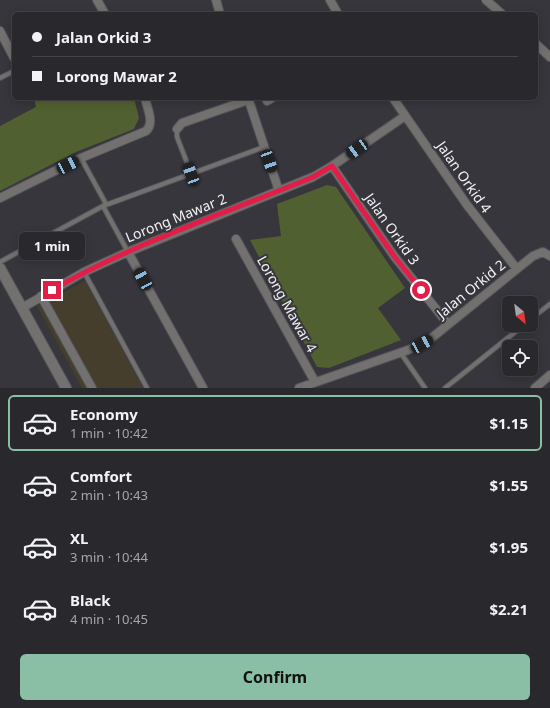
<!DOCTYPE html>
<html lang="en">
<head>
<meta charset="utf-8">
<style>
  :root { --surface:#29282d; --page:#353439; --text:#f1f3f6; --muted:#a5a6aa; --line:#454449; --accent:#8abfa5 }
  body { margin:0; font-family:"Noto Sans",sans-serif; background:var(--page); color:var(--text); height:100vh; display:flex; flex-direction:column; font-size:15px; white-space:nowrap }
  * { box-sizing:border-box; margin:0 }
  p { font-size:13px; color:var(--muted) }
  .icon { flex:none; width:22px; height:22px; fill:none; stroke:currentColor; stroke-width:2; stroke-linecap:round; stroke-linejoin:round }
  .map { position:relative; height:388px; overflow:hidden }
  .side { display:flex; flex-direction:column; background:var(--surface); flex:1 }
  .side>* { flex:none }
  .banner { position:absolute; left:12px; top:12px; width:526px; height:88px; border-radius:6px; box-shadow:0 2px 10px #0003,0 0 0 1px var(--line); display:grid; align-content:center; height:88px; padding:0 20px; background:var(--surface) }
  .needle { width:26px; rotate:151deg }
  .buttons { position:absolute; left:502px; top:296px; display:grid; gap:8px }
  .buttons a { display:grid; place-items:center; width:36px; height:36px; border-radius:6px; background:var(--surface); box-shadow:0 2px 10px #0003,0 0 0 1px var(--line); font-size:20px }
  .end { position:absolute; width:18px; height:18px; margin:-9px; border:5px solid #e11d48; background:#fff; box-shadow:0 0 0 2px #fff }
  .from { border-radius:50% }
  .bubble { position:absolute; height:28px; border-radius:6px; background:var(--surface); box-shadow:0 2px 10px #0003,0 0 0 1px var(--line); font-size:13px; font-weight:700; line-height:28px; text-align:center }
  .car { position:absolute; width:12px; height:24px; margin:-12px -6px; border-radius:5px; box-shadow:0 0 3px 1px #0007; background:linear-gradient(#222 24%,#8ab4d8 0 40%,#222 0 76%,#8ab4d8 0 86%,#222 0) }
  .banner b { display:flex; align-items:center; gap:14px; height:38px; font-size:15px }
  .banner b+b { border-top:1px solid var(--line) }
  .banner i { width:10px; height:10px; background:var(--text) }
  ul { padding:7px 0 0; list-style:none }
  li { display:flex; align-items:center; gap:12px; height:56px; margin:0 8px 6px; padding:0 12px; border:2px solid transparent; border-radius:6px }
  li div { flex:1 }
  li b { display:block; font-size:15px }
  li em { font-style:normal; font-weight:700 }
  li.current { border-color:var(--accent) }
  li>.icon { width:36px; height:36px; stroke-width:1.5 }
  .primary-button { display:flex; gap:8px; margin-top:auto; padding:8px 20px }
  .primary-button a { flex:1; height:46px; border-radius:6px; background:var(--accent); color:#111; font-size:16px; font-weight:700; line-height:46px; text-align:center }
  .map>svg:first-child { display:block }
</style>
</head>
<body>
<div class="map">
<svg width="550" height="388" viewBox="0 0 550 388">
  <rect width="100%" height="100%" fill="#37363c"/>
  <path fill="#463e2d" d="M85,281L143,388H82L37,306Z"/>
  <path fill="#516030" d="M34,98H134L139,118L134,129L76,152L0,191V126L36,107Z
    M327,185L336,187L405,288L378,308L401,340L329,368L317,367L250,240L281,236L277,204Z"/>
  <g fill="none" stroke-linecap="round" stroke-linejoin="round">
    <defs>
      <path id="service" d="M0,78L14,71
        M177,129V137L191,173
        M81,158L106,204
        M103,206L128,252
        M0,262L103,206L264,147
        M84,272L147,388
        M531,319L550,304
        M400,352L425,388
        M445,388L524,325"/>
      <path id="minor" d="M97,0L105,14
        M216,0L220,14
        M330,0L338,14
        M486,0L502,14
        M0,31L14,58
        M536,44L550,57
        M248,98L279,191
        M393,98L467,205L517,269
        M267,101L272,98
        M177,129L182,123L248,100
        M332,166L394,256L448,324
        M0,198L81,158L146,131C155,123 147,108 145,98
        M236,239L315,382
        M128,252L203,388
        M41,296L92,388
        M22,308L84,272L128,252L313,177L332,166L405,116
        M299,388L408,350L429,340L533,256L543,252L550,256
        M535,388L550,375"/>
      <path id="tertiary" d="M0,268L66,388"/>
    </defs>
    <use href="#service" stroke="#555459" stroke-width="6"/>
    <use href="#minor" stroke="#555459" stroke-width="10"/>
    <use href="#tertiary" stroke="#555459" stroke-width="12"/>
    <use href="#service" stroke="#737070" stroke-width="4"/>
    <use href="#minor" stroke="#737070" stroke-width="8"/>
    <use href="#tertiary" stroke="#737070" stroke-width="10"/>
  </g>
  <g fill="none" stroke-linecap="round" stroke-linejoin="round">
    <path stroke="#e11d48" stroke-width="5" d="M52,290C134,243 226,213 313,177L332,166L394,256L421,290"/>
  </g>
  <g text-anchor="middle" stroke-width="4" stroke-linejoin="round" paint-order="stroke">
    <g font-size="14" fill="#f1f1f4" stroke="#37363c">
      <text transform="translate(464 177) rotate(55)" y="5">Jalan Orkid 4</text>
      <text transform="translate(176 218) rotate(-22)" y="5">Lorong Mawar 2</text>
      <text transform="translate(392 229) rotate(55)" y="5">Jalan Orkid 3</text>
      <text transform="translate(471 289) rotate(-39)" y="5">Jalan Orkid 2</text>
      <text transform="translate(287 304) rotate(61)" y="5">Lorong Mawar 4</text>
    </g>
  </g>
</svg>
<div class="buttons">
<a><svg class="needle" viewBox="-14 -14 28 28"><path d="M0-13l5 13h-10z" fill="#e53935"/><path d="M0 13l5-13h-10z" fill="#a5a6aa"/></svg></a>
<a><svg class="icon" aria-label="locate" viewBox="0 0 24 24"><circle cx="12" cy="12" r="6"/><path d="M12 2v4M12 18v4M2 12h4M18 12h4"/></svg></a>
</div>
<i class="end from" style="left:421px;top:290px"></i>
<i class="end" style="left:52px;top:290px"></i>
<div class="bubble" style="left:19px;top:232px;width:66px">1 min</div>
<i class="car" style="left:357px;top:149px;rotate:235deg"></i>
<i class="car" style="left:269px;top:161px;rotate:160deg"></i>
<i class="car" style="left:68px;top:165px;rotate:64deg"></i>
<i class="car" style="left:191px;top:174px;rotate:340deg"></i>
<i class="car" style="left:143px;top:279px;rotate:331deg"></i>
<i class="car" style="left:422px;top:344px;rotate:61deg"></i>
<div class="banner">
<b><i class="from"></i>Jalan Orkid 3</b>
<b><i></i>Lorong Mawar 2</b>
</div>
</div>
<section class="side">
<ul>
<li class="current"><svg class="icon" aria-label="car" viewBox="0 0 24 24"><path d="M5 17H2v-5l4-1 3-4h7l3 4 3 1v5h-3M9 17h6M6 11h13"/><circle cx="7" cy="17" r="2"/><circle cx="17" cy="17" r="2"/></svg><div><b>Economy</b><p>1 min · 10:42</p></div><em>$1.15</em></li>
<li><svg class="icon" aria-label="car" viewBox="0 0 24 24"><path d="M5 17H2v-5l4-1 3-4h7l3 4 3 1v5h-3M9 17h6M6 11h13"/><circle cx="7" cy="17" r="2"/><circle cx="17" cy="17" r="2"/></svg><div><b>Comfort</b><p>2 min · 10:43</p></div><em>$1.55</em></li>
<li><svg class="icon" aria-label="car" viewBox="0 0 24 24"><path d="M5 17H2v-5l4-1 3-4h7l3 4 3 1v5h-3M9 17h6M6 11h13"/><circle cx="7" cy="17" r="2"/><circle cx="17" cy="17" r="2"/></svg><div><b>XL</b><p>3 min · 10:44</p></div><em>$1.95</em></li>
<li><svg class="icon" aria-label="car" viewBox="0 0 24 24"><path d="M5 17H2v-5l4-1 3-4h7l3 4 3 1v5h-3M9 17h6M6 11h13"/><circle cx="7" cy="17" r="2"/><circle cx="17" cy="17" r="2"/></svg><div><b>Black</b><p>4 min · 10:45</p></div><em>$2.21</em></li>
</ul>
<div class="primary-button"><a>Confirm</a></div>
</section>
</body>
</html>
